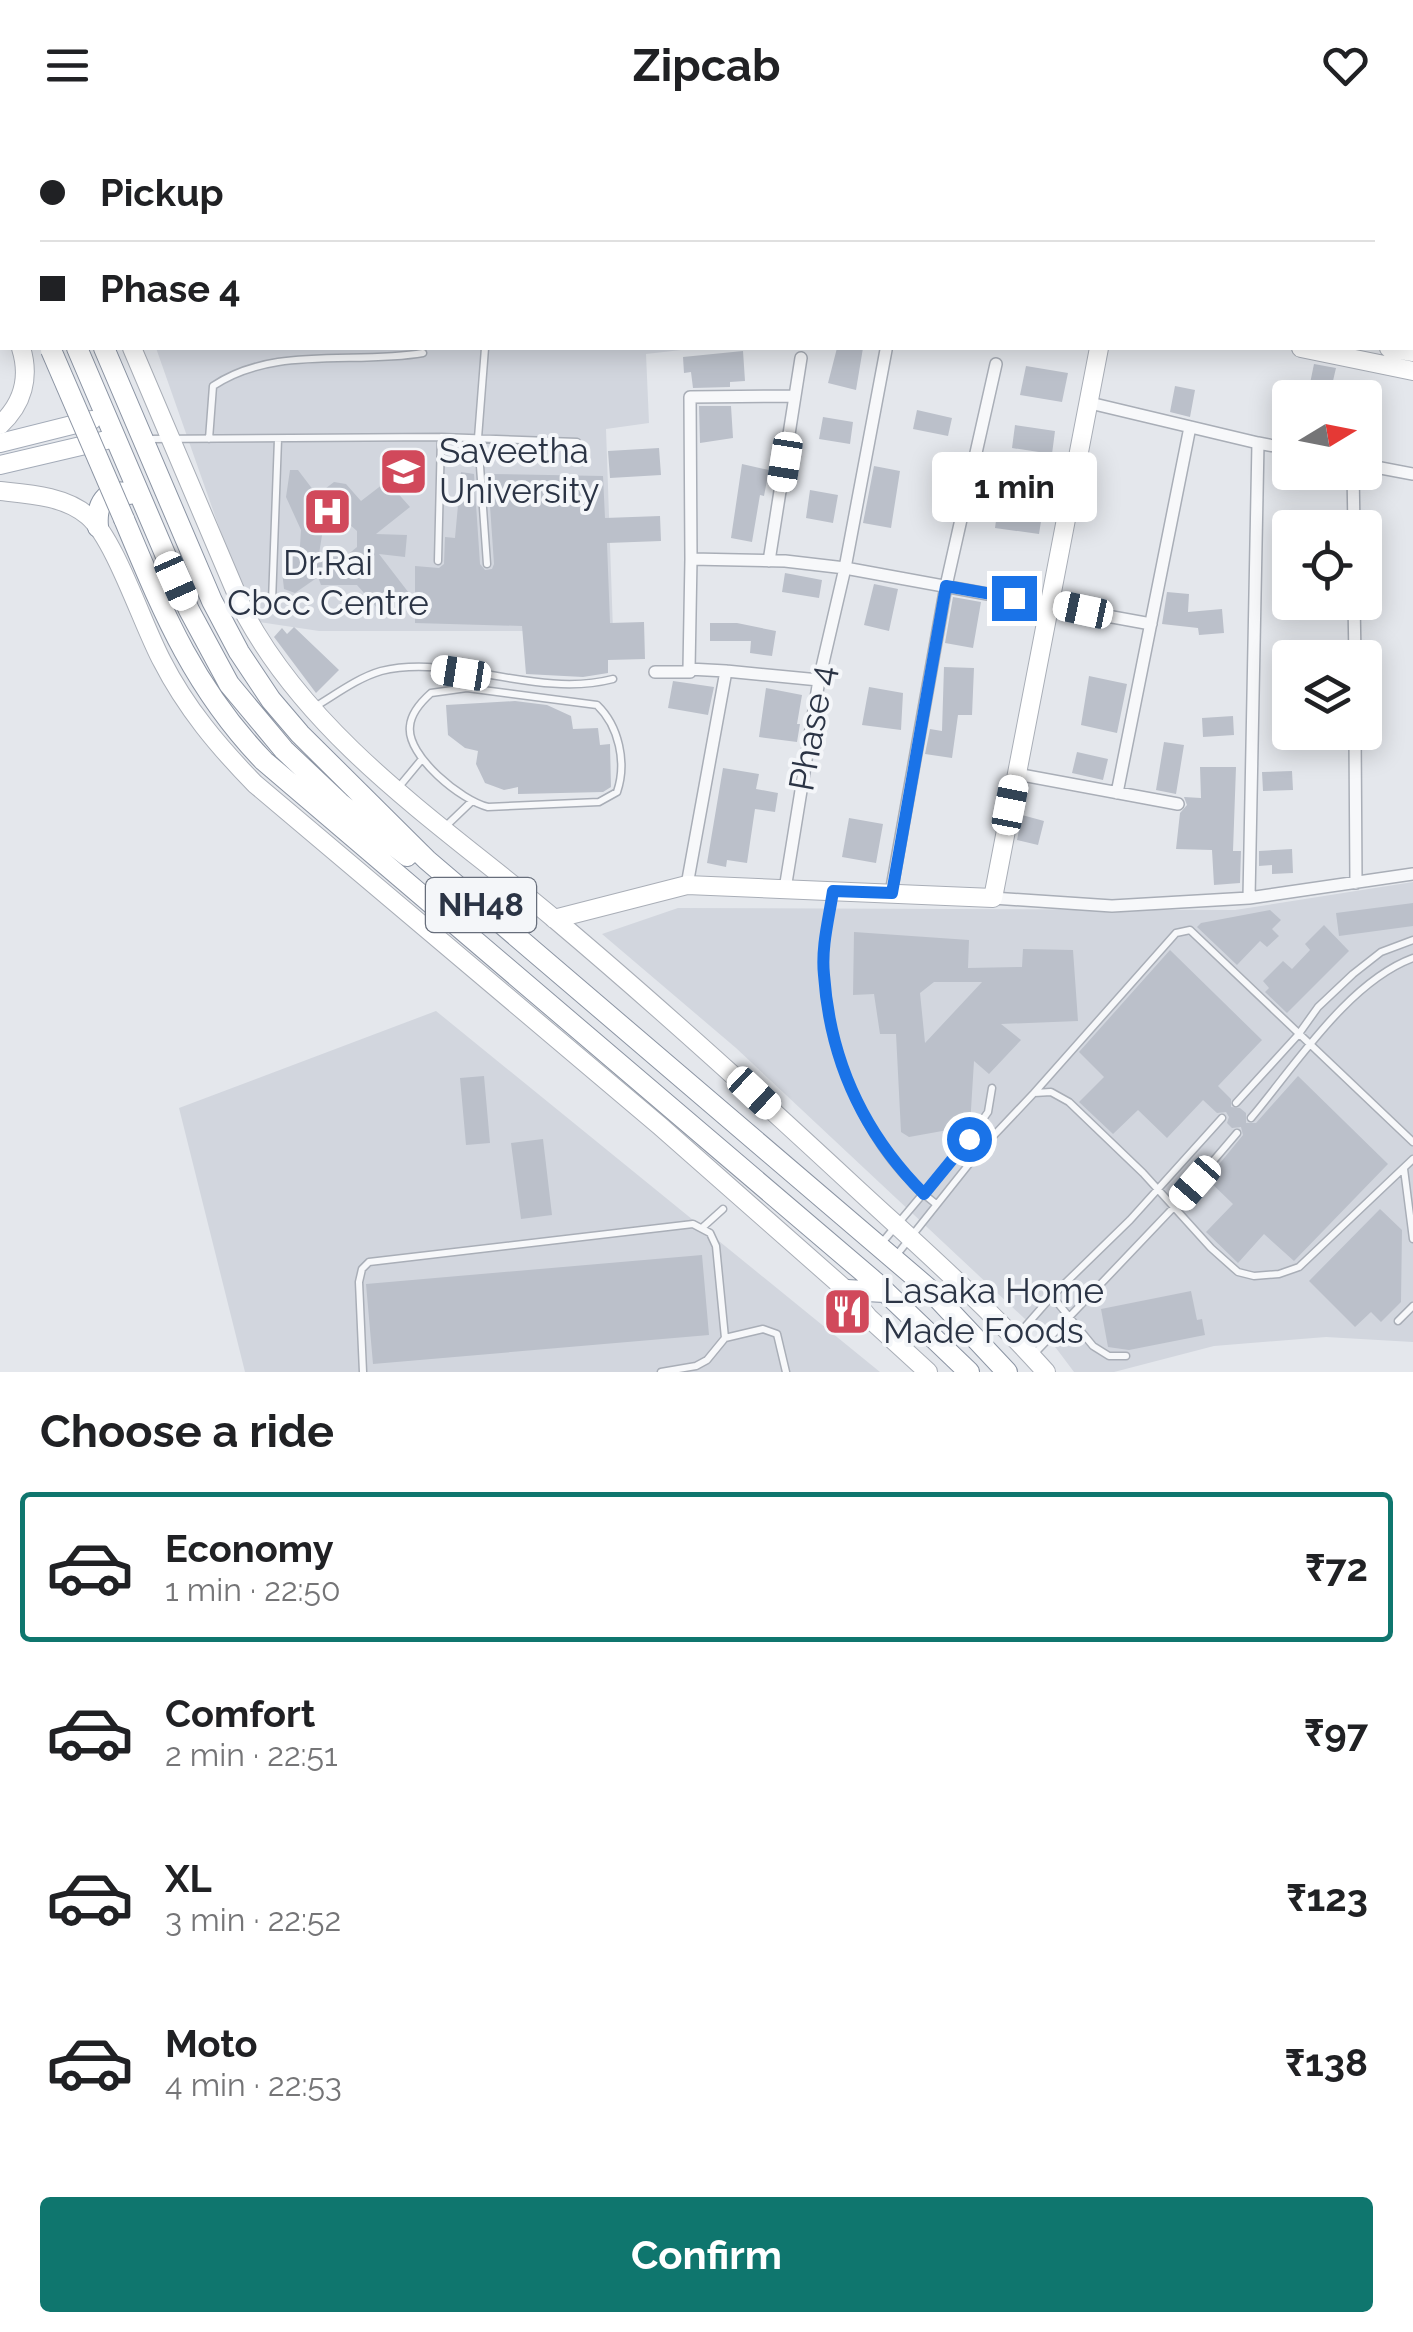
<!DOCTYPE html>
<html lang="en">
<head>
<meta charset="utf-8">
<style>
  :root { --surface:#fff; --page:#f6f6f6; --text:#202124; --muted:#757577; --line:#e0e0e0; --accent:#0f766e }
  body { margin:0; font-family:Raleway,sans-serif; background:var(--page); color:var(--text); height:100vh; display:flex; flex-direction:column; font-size:38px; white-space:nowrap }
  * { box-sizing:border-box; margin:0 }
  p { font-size:32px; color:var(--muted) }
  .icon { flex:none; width:55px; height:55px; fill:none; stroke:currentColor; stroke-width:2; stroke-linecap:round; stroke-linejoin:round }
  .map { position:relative; height:1242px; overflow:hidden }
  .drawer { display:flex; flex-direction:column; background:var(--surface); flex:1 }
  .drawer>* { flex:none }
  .hud { position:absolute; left:0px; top:0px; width:1415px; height:220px; box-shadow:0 5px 25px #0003; display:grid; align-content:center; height:220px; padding:0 40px; background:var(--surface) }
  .needle { width:65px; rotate:80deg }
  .controls { position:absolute; left:1272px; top:250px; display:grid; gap:20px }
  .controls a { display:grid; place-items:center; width:110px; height:110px; border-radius:10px; background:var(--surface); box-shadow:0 5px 25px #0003; font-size:50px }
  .end { position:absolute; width:45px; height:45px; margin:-22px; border:12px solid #1a73e8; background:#fff; box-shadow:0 0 0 5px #fff }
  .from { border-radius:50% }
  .bubble { position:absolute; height:70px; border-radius:10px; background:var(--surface); box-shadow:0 5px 25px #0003; font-size:32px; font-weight:700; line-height:70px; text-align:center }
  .car { position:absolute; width:30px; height:60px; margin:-30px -15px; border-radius:12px; box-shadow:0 0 8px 2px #0007; background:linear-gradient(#fff 24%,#345 0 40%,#fff 0 76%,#345 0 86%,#fff 0) }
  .hud b { display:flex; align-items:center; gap:35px; height:95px; font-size:38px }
  .hud b+b { border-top:2px solid var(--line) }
  .hud i { width:25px; height:25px; background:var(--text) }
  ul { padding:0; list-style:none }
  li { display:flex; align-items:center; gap:30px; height:150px; margin:0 20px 15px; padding:0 20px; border:5px solid transparent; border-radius:10px }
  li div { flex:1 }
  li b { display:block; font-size:38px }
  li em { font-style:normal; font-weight:700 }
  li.on { border-color:var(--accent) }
  li>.icon { width:90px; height:90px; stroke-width:1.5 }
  h2 { padding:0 40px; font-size:45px; line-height:120px }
  .button { display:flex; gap:20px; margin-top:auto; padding:20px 40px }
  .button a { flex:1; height:115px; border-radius:10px; background:var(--accent); color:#fff; font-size:40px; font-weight:700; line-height:115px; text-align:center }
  header { display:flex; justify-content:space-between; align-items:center; height:130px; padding:0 40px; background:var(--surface); font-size:45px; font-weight:700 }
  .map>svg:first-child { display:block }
</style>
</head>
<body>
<header><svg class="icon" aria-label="menu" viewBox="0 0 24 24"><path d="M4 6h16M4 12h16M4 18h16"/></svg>Zipcab<svg class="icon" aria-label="heart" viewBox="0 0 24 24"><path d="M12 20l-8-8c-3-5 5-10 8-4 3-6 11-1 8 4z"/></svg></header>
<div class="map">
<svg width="1413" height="1242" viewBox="0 0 1413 1242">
  <rect width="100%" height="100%" fill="#e4e7ec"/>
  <path fill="#d2d6de" d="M329,0H1087L329,2Z
    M156,218H699L646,224L649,293L606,299L613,501H319L252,491Z
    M1413,752V1212L1326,1207L1214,1216L1114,1242H1074L1056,1218L736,918L602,804L678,778L1235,780Z
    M436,881L880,1242H245L179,978Z"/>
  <path fill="#bbc0ca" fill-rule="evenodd" d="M837,218H863L856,260L828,253Z
    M743,221L745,251L730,252V257L693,258L691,242L684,243L683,227Z
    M1314,234L1336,238L1329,268H1307Z
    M1026,236L1068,243L1062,272L1020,265Z
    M1175,256L1195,260L1190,287L1170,282Z
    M699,276H731L733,308L700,313Z
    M917,280L952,288L948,306L913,299Z
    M823,287L853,292L850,314L819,309Z
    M1015,295L1055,301L1052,324L1012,318Z
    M659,318L661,345L610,348L608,321Z
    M742,334L769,340L764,366L760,365L752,412L731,408Z
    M874,336L900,341L891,398L863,393Z
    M290,340H298L317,365L334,352L346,354L361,371L387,351L410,377L376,404L407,405L405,427L379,424L412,467L393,482L377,478L357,455H321L318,447L295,463L284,459L282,441L300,416L301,400L286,367ZM332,394H349L357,401V417L346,426L319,424L323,399Z
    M461,342L474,344L480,434L485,440L492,439L494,434L488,347L490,344L603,346L605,388L660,386L661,411L607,413L610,493L644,492L645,529L608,530V543L583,547L526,544L522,496L415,493V436L439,438L444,434L445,407L455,408Z
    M1002,347L1047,354L1039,404L995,398Z
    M810,360L838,365L833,393L806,388Z
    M785,443L822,450L819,468L782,462Z
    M874,454L898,459L889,501L864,495Z
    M1167,462L1189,464L1188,482L1222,479L1224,503L1199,505L1198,498L1162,494Z
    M953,467L981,472L973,518L945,513Z
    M710,493H737L776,501L772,526L750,523L751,511H710Z
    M294,497L339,540L316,563L274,507L282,498L287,504Z
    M944,537L974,538L972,585H958L952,628L925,624L930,599L942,601Z
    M1089,546L1127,554L1117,603L1081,595Z
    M673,551L714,557L708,585L668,578Z
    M869,557L903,563L901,600L862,595Z
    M766,558L802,565L797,594H800L797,612L759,607Z
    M515,571L547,575L571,586L573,599L598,598L600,615L610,614L611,657L603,662L518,664V657L504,660L485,653L476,634L478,621L465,618L448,605L446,575Z
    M1233,586L1234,605L1203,607L1202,588Z
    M1164,612L1184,615L1176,664L1156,660Z
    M1077,622L1108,629L1103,650L1072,643Z
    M1200,637H1236L1233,721H1241L1240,753L1214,755L1212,720L1176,719L1180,683L1187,675L1184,667L1201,668Z
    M723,638L759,644L756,659L778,663L775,682L755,679L747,733L727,730L726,737L707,733Z
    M1292,641L1293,660L1263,661L1262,642Z
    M1022,685L1044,691L1038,715L1017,710Z
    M849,688L883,694L876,733L842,727Z
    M1292,719L1293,743L1272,744V735L1259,736V721Z
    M1413,773V796L1339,806L1336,783Z
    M1270,780L1281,790L1272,799L1279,806L1267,817L1260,811L1237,835L1197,797L1201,793Z
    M1324,795L1349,821L1287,883L1265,862L1269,858L1263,851L1283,831L1292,839L1310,820L1305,814Z
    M854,802L969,810L968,838L1022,837L1023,819L1073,820L1078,891L1001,894L1021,910L989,944L974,931L970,996L909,1007L901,1002L896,904H880L874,864L853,865ZM934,852H982L925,913L920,863Z
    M1170,820L1262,910L1218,956L1231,969V977L1240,978L1246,983V993H1256L1298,946L1388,1034L1294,1131L1264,1104L1238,1133L1206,1102L1233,1074L1207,1049L1243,1005L1241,997L1232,998L1227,993L1229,987L1226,982L1217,983L1203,970L1167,1008L1138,980L1113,1004L1079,972L1104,947L1079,922Z
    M484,946L490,1013L466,1015L460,948Z
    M543,1009L552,1085L521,1089L511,1013Z
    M1380,1079L1402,1100L1401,1172L1381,1192L1371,1182L1355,1197L1309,1151Z
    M702,1125L709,1205L373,1234L366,1154Z
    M1191,1161L1197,1190L1202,1189L1205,1205L1129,1220L1108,1217L1101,1179Z"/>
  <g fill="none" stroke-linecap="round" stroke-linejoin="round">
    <defs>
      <path id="lane" d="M513,2L514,0
        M706,2V0
        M485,218L478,308L487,434
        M148,309L441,307L577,312
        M209,309L213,256C274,215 354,235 423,223
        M438,431L441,307
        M272,472L278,309
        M467,558L597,575C619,596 627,633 617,662L599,672L488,677C462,671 406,626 410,596C411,583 422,571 431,563Z
        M313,578C335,565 357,548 381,541C453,523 536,569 613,549
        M398,658L422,629
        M446,696L470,673
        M832,762C828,789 821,818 824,846C831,932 867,1022 936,1074
        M1034,963L1176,803L1190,800L1413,1012
        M1236,973L1298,905L1318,877L1353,844L1381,822L1413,810
        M1251,988C1295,936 1348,852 1413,828
        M969,1009L988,982L992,958
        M1404,1039L1413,1109
        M703,1097L723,1079
        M880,1115L969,1009L981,1019
        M895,1127L981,1019L1034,963L1051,962L1069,972L1143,1043L1211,1118L1238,1142L1254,1146L1279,1144L1299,1137L1413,1029
        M1052,1166L1093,1216L1109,1226H1126
        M1398,1191L1413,1176
        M1016,1207L1052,1166L1130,1090L1222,988
        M1035,1223L1173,1078L1237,1003
        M363,1242L359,1152L362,1139L369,1132L693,1094L710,1103L716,1116L725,1208
        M661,1242L696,1236L707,1230L725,1208L763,1199L777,1204L786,1242"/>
      <path id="street" d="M173,0L174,2
        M1139,2L1140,0
        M1243,2L1244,0
        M1412,72L1413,70
        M1412,127H1413
        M1258,313L1290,319
        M1365,335L1413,344
        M1353,342L1354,398
        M691,429L690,267L795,266
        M769,431L801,228
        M1354,472L1355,528
        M726,541L819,550
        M655,542H690
        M1355,602L1356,753
        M1016,644L1178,674
        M1117,663L1190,297
        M687,755L726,541L689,539L691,429L785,431L845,438L1151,494
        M785,759L819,550L845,438L886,220
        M891,763L946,456L996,234
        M993,768L1112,776L1249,768L1258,313L1090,273
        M1249,768L1413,744"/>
      <path id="secondary" d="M66,0V2
        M0,161L2,168
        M132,218L246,486C317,615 447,698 557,791C659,877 758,967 856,1058C921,1118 987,1176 1046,1242
        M1301,218L1413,241
        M1389,218L1413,222
        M0,295C23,274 30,247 21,218
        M0,361C29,364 65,366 88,386C115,409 143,496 162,531C186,578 218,616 255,654L660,996L846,1160L869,1188L928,1242
        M554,789L687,755L993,768L1099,218"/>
      <path id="primary" d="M0,313L92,290
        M0,335L115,308"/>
      <path id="highway" d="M17,0V2
        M38,0L39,2
        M0,85L2,94
        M77,218L189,480L229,554L284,620L340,673L407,726
        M104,218L212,471L239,522L271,570L300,604L427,730L929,1159L1007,1242
        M124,389C163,482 193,557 264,631L874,1151L969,1242
        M98,397C96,375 105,357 129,364
        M846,1160L885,1162"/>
    </defs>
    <use href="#lane" stroke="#a9aeb7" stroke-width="9"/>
    <use href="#street" stroke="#a9aeb7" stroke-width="14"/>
    <use href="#secondary" stroke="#a9aeb7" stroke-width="20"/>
    <use href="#primary" stroke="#a3abb8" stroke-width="20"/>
    <use href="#highway" stroke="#8b94a3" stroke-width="22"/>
    <use href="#lane" stroke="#f7f8fa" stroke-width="6"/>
    <use href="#street" stroke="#f7f8fa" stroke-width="11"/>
    <use href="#secondary" stroke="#fff" stroke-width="18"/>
    <use href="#primary" stroke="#fff" stroke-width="18"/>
    <use href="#highway" stroke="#fff" stroke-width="20"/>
    <defs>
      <path id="highway-bridge" d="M51,220L124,389"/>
    </defs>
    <use href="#highway-bridge" stroke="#8b94a3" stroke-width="22" stroke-linecap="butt"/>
    <use href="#highway-bridge" stroke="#fff" stroke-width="20"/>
  </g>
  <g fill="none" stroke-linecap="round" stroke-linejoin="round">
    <path stroke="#1a73e8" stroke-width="12" d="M969,1009L924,1064C864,1004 830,931 824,845C821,817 829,788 833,761L892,763L946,456L1014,468"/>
  </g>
  <defs>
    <symbol id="university-square" viewBox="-11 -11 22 22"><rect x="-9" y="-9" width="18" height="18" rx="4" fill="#d1495b" stroke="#f4f6f9"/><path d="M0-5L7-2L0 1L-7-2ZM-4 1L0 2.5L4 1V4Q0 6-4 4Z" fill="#fff"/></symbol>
    <symbol id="hospital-square" viewBox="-11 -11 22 22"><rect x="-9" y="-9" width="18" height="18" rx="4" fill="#d1495b" stroke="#f4f6f9"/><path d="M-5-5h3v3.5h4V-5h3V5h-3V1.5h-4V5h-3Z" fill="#fff"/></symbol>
    <symbol id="restaurant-square" viewBox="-11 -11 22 22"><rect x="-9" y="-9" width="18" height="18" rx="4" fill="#d1495b" stroke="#f4f6f9"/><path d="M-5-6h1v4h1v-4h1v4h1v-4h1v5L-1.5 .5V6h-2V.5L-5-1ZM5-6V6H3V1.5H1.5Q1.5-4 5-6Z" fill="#fff"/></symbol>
  </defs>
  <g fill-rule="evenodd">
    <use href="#university-square" x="376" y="314" width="55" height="55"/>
    <use href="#hospital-square" x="300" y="354" width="55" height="55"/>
    <use href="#restaurant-square" x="820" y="1154" width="55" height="55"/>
  </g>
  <g text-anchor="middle" stroke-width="8" stroke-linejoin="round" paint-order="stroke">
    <rect fill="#f4f6f9" stroke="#676e7b" stroke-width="2.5" x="426" y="748" width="110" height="54" rx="8"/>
    <g font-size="32" font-weight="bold" fill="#2b3445">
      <text x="481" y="786">NH48</text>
    </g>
    <g font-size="35" fill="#2b3445" stroke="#f4f6f9" text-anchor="start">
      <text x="439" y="333">Saveetha<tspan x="439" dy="40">University</tspan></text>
      <text x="328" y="445" text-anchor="middle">Dr.Rai<tspan x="328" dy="40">Cbcc Centre</tspan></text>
      <text x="883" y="1173">Lasaka Home<tspan x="883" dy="40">Made Foods</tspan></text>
    </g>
    <g font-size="35" fill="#2b3445" stroke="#f4f6f9">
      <text transform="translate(812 598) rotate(-80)" y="12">Phase 4</text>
    </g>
  </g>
</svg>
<div class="controls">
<a><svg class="needle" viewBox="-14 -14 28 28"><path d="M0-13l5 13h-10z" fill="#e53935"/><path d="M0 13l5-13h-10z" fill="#757577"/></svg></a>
<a><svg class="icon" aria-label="locate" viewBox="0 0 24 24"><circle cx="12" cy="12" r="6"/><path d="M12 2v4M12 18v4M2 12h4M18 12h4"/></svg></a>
<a><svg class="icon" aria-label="layers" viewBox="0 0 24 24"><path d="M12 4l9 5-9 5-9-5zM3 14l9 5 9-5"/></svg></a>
</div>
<i class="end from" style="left:969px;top:1009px"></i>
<i class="end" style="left:1014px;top:468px"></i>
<div class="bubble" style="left:932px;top:322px;width:165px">1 min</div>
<i class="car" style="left:785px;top:332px;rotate:189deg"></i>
<i class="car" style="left:176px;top:451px;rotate:156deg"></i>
<i class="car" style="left:1083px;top:480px;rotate:282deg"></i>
<i class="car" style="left:461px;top:543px;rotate:279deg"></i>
<i class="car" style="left:1010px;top:675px;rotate:11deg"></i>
<i class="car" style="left:754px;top:963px;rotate:133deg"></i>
<i class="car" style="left:1195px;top:1053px;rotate:221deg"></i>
<div class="hud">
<b><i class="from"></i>Pickup</b>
<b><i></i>Phase 4</b>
</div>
</div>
<section class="drawer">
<h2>Choose a ride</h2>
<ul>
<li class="on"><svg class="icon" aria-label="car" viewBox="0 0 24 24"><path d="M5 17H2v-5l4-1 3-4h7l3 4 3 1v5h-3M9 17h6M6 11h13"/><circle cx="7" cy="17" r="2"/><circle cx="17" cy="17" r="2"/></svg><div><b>Economy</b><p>1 min · 22:50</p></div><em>₹72</em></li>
<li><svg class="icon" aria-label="car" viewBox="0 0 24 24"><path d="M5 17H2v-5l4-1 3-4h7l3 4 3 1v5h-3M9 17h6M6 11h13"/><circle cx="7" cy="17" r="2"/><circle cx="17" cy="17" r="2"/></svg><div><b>Comfort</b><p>2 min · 22:51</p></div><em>₹97</em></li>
<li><svg class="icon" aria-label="car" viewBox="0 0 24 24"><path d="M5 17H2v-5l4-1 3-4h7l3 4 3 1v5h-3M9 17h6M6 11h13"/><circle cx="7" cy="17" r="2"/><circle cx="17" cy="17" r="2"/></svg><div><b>XL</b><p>3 min · 22:52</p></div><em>₹123</em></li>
<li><svg class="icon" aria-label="car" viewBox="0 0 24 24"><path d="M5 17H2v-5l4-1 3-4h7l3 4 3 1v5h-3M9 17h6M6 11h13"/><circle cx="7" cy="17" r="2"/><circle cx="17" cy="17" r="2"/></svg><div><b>Moto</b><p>4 min · 22:53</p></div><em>₹138</em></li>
</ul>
<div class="button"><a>Confirm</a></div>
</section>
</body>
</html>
